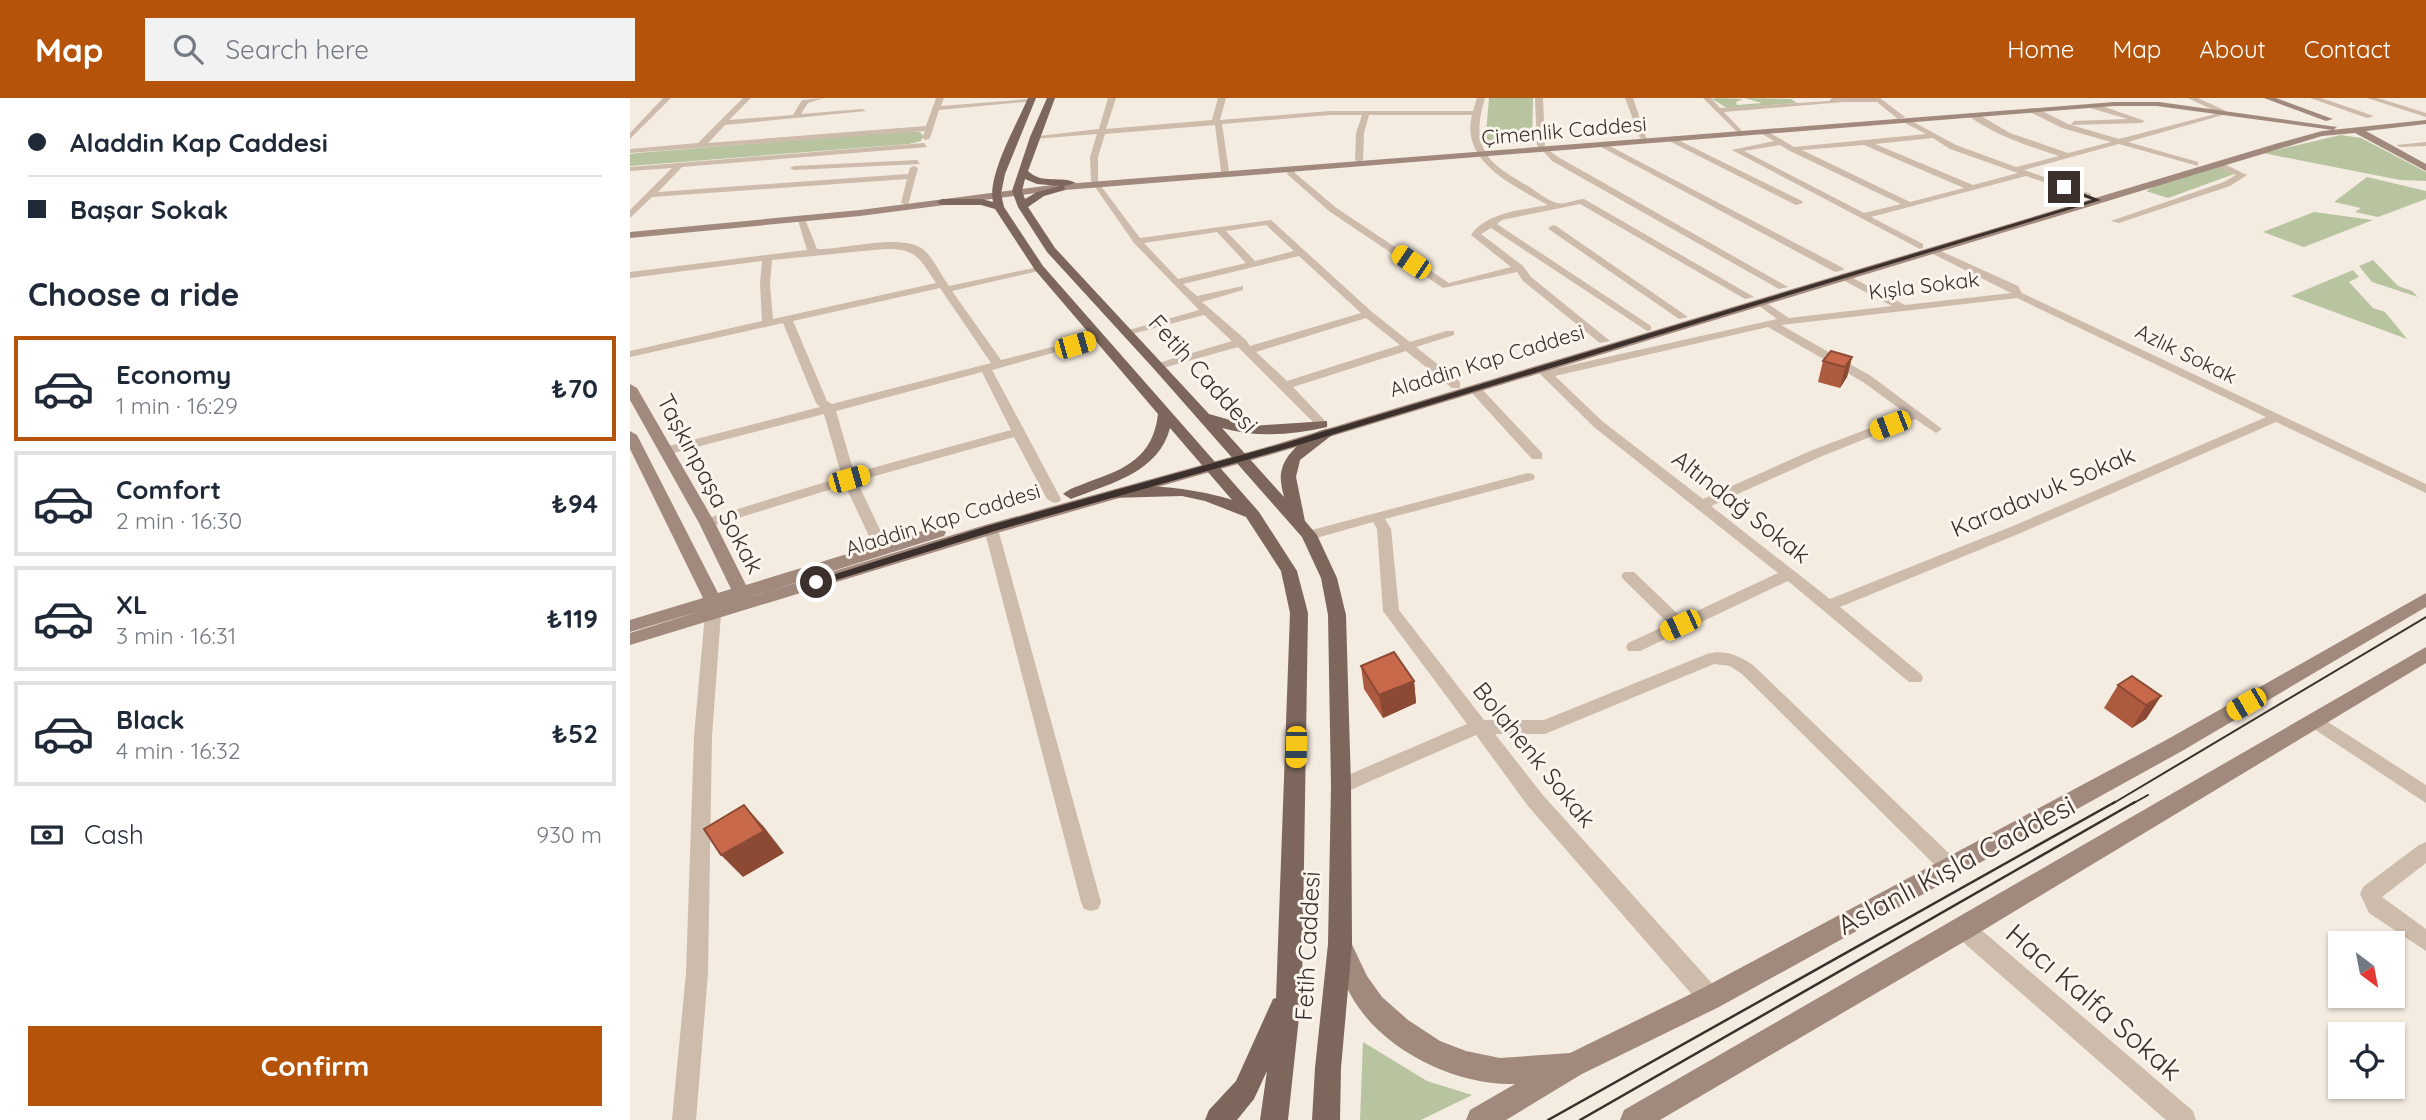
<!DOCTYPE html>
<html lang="en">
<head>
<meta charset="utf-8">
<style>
  :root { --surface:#fff; --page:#f2f2f3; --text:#1f2937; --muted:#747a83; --line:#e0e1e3; --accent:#b45309 }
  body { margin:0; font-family:Quicksand,sans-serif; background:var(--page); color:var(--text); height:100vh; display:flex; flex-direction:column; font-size:26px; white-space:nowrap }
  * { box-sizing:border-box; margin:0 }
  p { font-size:23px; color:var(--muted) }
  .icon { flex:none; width:38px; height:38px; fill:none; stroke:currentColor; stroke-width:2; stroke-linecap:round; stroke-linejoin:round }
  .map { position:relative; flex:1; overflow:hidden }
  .details { display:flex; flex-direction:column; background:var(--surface); width:630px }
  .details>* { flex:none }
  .guide { display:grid; align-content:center; height:154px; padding:0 28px; background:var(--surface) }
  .needle { width:46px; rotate:148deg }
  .fabs { position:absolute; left:1698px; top:833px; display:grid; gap:14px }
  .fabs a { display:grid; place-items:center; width:77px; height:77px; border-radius:0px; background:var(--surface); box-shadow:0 2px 5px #0004; font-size:35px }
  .end { position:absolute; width:32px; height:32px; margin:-16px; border:9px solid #3b302b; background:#fff; box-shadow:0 0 0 4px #fff }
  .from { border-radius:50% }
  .car { position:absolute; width:21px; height:42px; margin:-21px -10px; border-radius:9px; box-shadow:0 0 5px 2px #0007; background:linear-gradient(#f5c518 24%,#345 0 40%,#f5c518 0 76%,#345 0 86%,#f5c518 0) }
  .guide b { display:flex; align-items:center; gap:24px; height:66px; font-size:26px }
  .guide b+b { border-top:2px solid var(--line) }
  .guide i { width:18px; height:18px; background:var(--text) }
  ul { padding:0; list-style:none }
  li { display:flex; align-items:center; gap:21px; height:105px; margin:0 14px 10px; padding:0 14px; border:4px solid var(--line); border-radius:0px }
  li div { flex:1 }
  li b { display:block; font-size:26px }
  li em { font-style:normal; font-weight:800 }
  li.active { border-color:var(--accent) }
  li>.icon { width:63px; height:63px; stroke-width:1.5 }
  h2 { padding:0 28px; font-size:32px; line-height:84px }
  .pay { display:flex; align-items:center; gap:18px; height:77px; padding:0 28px; font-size:26px }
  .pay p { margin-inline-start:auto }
  .action { display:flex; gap:14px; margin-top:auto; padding:14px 28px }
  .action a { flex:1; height:80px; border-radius:0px; background:var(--accent); color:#fff; font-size:28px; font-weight:800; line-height:80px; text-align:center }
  header { display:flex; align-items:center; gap:42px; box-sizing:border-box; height:98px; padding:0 35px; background:var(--accent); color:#fff }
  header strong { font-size:33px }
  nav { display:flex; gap:38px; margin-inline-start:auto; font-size:24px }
  .search { width:490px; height:63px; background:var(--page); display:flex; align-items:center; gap:18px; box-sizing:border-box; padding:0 24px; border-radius:0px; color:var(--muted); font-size:26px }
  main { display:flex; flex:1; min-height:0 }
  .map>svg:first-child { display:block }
</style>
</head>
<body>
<header>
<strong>Map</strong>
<div class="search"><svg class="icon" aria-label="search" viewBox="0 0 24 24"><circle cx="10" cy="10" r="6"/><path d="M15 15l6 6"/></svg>Search here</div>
<nav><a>Home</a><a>Map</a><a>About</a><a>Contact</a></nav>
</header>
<main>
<section class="details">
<div class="guide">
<b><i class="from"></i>Aladdin Kap Caddesi</b>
<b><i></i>Başar Sokak</b>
</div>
<h2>Choose a ride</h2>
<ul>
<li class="active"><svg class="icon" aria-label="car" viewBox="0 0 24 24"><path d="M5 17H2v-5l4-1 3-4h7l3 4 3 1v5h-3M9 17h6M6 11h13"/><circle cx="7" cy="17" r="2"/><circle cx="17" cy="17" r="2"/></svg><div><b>Economy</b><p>1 min · 16:29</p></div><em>₺70</em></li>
<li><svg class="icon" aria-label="car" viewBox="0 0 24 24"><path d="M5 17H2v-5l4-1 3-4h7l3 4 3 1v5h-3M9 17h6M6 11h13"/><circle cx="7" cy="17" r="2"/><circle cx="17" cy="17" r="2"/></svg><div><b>Comfort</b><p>2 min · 16:30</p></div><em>₺94</em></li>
<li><svg class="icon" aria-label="car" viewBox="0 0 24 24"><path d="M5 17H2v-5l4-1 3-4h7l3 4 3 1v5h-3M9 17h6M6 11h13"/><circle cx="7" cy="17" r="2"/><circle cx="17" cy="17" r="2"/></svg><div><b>XL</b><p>3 min · 16:31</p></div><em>₺119</em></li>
<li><svg class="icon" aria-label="car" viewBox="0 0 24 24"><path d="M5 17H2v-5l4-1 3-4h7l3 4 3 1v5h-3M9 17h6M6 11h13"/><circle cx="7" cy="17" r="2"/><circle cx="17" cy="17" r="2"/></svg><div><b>Black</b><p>4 min · 16:32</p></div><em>₺52</em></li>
</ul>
<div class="pay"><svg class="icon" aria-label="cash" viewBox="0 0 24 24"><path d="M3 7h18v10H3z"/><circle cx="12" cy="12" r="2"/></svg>Cash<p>930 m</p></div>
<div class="action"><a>Confirm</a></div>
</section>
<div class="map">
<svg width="1796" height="1022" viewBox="0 0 1796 1022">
  <rect width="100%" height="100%" fill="#f4ebe1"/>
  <path fill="#b8c4a0" d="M859,0H903L902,45L855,47Z
    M1087,0L1113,1L1106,4L1107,7L1132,5L1114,0L1161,1L1167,5L1097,10L1082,1Z
    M280,33L290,34L293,38L291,43L279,46L0,68V56L7,55Z
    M1711,37L1731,40L1796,74V83L1770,82L1633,55Z
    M1585,67L1607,75L1538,100L1516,93L1534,83Z
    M1737,79L1796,93V101L1748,119L1725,114L1731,110L1704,104Z
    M1684,114L1743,122L1674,149L1633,134Z
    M1743,162L1768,188L1782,193L1788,199L1742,184L1729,168Z
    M1723,172L1729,179L1719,184L1743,210L1755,214L1777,241L1661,198Z
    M733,944L797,983L842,997L791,1022H730Z"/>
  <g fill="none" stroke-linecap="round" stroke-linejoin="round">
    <path fill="#cdbbac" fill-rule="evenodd" d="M33,0H41L0,41V35Z
      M113,0H121L99,22L163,17L172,2L194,0L178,5L171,16L232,11L236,13L95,27L78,45L296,28L306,0H314L311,8L400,1L404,3L309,12L300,40L296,42L292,40L295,33L0,55V51L68,45Z
      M478,0H486L476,31L582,22L588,0H596L590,22L700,13H843L847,0H855C840,49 856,65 898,88C906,93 918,103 927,105C935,107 946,101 954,101L1124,199L1115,201L950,106L872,122L867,126L1021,228V232L1017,233L861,130L851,136L893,168L901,179L980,243L970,245L893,183L887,174L813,190L699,113L657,76L659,70H665V75L705,109L819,185L881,169L841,137C857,114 893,112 918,107C885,88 830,65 842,17H739L734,35L733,62L729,64L725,62L726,35L732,17H700L592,26L599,73L595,75L591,73L585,27L475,36L468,59V84L510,140L641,122L742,214L780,244L816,233H824V237L786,249L830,284V290H822L776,253L663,289L698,326L696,329H688L608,249L533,270H525V266L602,243L574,217L498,237L492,234L569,212L504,145L461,83L460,59L467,36L404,41L400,39L469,31ZM636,127L664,153L625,163L596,133ZM587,134L616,165L548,181L514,145ZM669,158L731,215L620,248L616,242L572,204L613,192V188L567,198L553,186ZM736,220L770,247L657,283L626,254Z
      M905,0H913L915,48L911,50L907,48Z
      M995,0H1003L1017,42L1010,40Z
      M1073,0H1081L1090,10L1199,3L1202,0H1250L1275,19L1268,21L1247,4H1214L1094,14L1112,33L1108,35Z
      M1558,0H1568L1600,15L1498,44L1568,64V68L1489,46L1394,72L1461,96V100L1396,78L1241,119L1293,146V150L1290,151L1102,52L1144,43L1132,36L1135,32L1164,49L1296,36L1275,25L1278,21L1326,47L1386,69L1429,58C1398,48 1367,38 1340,19V15H1346L1380,35L1438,55L1481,44L1432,30L1400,14V10H1406L1438,26L1489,41L1589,15ZM1303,40L1320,51L1388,75L1343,87L1245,46ZM1150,47L1160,53L1271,106L1234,115L1114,53ZM1234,47L1334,90L1280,104L1172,52Z
      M1680,0H1691L1744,18L1737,20Z
      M1737,0H1748L1796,15V19Z
      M1460,6H1466L1515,23L1511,25L1441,27L1444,23L1498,21L1460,10Z
      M1042,39L1172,103L1173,105L1166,107L1039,43Z
      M1796,44V48L1770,49L1766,47Z
      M294,45L297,49L52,69L28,94L278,76L280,70L284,68L288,70L278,107L271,105L277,81L22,99L0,120V112L42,70L0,73V69Z
      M974,45L1213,170L1214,172L1205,174L971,49Z
      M916,50L928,59L1158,189L1149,191L922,63L912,52Z
      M287,62L290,66L164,72L160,70L164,68Z
      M1584,64H1590L1617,77L1600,88L1489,125L1481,123L1594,84L1606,77L1584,68Z
      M167,119L175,121L187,151C213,152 273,134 294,152C304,161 311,177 319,188L413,168V172L322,193L371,262L470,237L476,240L362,272L431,401L429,404L424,405L417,401L384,339L227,383L259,451L257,454L252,456L245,451L215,387L82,428H72L70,425L72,422L212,379L194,316L36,357L31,356V350L190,309L186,305L153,225L0,259V253L132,223L130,186L132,163L0,180V174L177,152ZM254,151C287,150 289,160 306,185L143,221L140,186L142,162ZM310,190L361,265L202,306L197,303L163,223ZM352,274L381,332L224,375L206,313Z
      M923,127L926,128L1058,219L1049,221L920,132L918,130Z
      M1302,149L1388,188L1392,195L1796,386V395L1646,324L1393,434L1210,509L1291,576L1293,580L1291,584H1279L1158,483L1010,553H998L996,549L998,545L1039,526L994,482L991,478L994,474H1004L1052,520L1148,475L964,329L907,273V269H915L919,272L1147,221L1128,207L1127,205L1132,202L1159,220L1262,208L1209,180L1208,178L1213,175L1275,207L1381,195L1299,154L1297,152ZM1387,200L1636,319L1383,428L1200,501L1081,408L1190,359L1285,321L1306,335L1312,331L1241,278L1151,227ZM1138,229L1233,284L1277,316L1180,353L1073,401L972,323L925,278Z
      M845,287L849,288L912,355V361H902L841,294L839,291Z
      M898,375L903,376L905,379L903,382L755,421L761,431L769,512L854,622H914L1077,556C1095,551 1110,558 1124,568L1328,764L1331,770L1328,776L1321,779L1314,776L1112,576L1100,568L1084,566L915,636H865L912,696L1088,892L1091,900L1088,908L1080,911L1072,908L898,708L846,637L718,693L711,696L704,693L702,688L704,683L837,626L753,513L747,431L743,424L679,442L672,437L674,434Z
      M361,427L368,431L471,804L468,811L461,813L454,811L451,804L354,431Z
      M83,511L91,516L82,638L78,875L66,1022H42L56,875L64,638L75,516Z
      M1684,615L1796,687V705L1678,627L1675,622L1678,617Z
      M1796,744V765L1752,799L1796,831V853L1739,815L1730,796L1733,789L1789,747Z
      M1334,821L1342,824L1563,1013L1566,1022H1536L1326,838L1323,831L1326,824Z"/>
    <path fill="#a18a7d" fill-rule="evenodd" d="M1634,0H1646L1703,21L1696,23Z
      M1484,4H1529L1707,29L1703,32L1527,8H1484L422,93L230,118L0,140V134L230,112L422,87Z
      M1796,22V26L1736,33L1796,66V73L1725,35L1692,38L643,356L367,435L0,547V535L74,512L0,534V522L73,500L0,351V333L7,337L88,495L101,491L69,425L0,302V286L7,290L85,425L116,487L302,430L308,429L316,434L314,438L120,499L355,427L633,350L1645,46L1692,33Z
      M1796,495V509L1552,653L1089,909L952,976L876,1022H836L840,1012L885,986C830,988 761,956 729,910C715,891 708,867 698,846L702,838L710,835L718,838L737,878L752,899L778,922L810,943L836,953L870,960L940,955L1071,891L1538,641Z
      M1796,549V565L1342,839L1030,1022H990L994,1012Z"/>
    <path fill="#7d675c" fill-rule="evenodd" d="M398,0H406L375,76L371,96L374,109L413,168L629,414L667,473L678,515L672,891L658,1022H630L637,973L624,1001L607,1022H575L579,1012L606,983L643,901L646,900L660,515L651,473L616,419L575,403L552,398L479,400L476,397C496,379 577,393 602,402L540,330C529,373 483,385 446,399L441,401L433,396C440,390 449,388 458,384C496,371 523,359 528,316L405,172L365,111L351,107H312L307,104L312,101H352L363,104C357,77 387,26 398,0Z
      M417,0H425L398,73C412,87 431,77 446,85L434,88L435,92L414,98L398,109L425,150L579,316L621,328L697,323V329C662,337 626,340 592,330L654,399C652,390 649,380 652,371C656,353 686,328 704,331L706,334L670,362L666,379L675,423L687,437L707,480L716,517L721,688L722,846L711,970L710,1022H682L685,970L698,846L701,688L698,517L691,480L672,439L524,271L417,154L388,109L382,93L400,39ZM395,81L407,86L430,88L407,94L395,101L392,93Z"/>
    <path stroke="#3b302b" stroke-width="2" d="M1482,706L1796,519
      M1502,706L1518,697"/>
    <path stroke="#3b302b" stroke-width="2.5" d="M918,1022L1485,704
      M950,1022L1505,704"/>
  </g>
  <path fill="#ac5a40" d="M1222,259L1217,279L1210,290L1188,284L1193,263Z
    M731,568L784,583L786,605L753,620L734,591Z
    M1488,587L1531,598L1516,621L1502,630L1474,610Z"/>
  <path fill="#8c4a34" d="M1222,259L1217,279L1210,290L1215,269Z
    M784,583L786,605L753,620L749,597Z
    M1531,598L1516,621L1502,630L1516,607Z
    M114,707L134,729L154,755L113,779L91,757Z"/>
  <path fill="#c8694b" stroke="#8c4a34" stroke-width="2" d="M1201,253L1222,259L1215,269L1193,263Z
    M764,554L784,583L749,597L731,568Z
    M1502,578L1531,598L1516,607L1488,587Z
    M114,707L134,733L91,757L74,731Z"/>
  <path fill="#3b302b" d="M1434,88L1471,102L662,349L365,433L190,487L180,484L357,428L655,345L1462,102L1432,91Z"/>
  <g text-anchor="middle" stroke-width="6" stroke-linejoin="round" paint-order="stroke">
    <g font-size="21" fill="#3b302b" stroke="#fbf5ee">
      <text transform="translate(934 33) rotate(-5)" y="7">Çimenlik Caddesi</text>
      <text transform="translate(1294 188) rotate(-7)" y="7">Kışla Sokak</text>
      <text transform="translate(1556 256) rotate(26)" y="7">Azlık Sokak</text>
      <text transform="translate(857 263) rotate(-17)" y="7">Aladdin Kap Caddesi</text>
      <text transform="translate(313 422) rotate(-17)" y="7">Aladdin Kap Caddesi</text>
    </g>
    <g font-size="24" fill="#3b302b" stroke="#fbf5ee">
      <text transform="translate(573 276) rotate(48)" y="8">Fetih Caddesi</text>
      <text transform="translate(80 386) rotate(62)" y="8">Taşkınpaşa Sokak</text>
      <text transform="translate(1413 394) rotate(-23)" y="8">Karadavuk Sokak</text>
      <text transform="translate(1111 409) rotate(38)" y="8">Altındağ Sokak</text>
      <text transform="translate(904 657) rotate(51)" y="8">Bolahenk Sokak</text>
      <text transform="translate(678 848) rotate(-87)" y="8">Fetih Caddesi</text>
    </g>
    <g font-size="28" fill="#3b302b" stroke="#fbf5ee">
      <text transform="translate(1326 767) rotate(-28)" y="10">Aslanlı Kışla Caddesi</text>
      <text transform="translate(1464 904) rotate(41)" y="10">Hacı Kalfa Sokak</text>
    </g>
  </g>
</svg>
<div class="fabs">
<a><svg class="needle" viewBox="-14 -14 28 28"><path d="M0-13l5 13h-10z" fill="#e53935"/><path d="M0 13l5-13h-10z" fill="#747a83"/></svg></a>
<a><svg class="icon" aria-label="locate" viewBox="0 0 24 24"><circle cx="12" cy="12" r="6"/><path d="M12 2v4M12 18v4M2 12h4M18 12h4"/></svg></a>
</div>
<i class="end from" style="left:186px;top:484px"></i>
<i class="end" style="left:1434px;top:89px"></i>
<i class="car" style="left:781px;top:164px;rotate:304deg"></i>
<i class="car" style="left:445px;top:247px;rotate:74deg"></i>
<i class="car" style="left:1260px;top:327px;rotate:249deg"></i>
<i class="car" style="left:219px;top:381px;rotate:74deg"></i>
<i class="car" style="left:1050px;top:527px;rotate:245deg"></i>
<i class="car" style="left:1616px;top:606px;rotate:240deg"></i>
<i class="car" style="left:666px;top:649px;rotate:181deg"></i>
</div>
</main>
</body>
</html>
